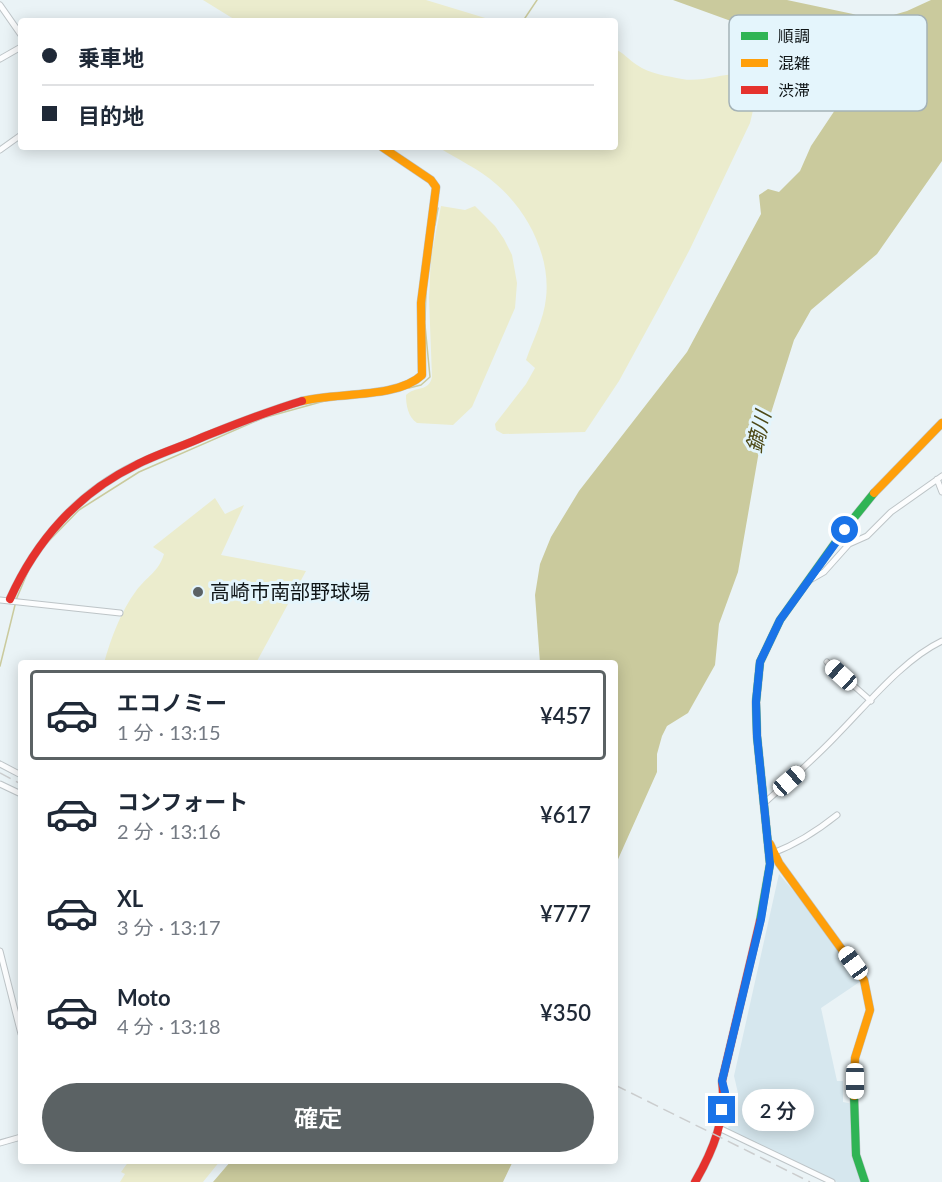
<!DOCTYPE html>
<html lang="ja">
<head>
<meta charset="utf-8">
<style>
  :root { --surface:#fff; --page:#f2f2f3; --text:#1f2937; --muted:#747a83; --line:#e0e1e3; --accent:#5b6264 }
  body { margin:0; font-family:Lato,"Noto Sans JP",sans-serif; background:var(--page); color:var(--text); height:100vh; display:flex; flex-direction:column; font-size:22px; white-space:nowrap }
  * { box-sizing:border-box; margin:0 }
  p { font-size:20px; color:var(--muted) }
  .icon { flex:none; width:33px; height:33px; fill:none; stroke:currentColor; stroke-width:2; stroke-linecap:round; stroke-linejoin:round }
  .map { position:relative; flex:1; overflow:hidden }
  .sheet { position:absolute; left:18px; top:660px; width:600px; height:504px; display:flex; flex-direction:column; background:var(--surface); border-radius:6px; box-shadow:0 3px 15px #0003 }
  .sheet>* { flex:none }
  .hud { position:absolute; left:18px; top:18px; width:600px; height:132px; border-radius:6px; box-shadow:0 3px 15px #0003; display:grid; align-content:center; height:132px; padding:0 24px; background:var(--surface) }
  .end { position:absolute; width:27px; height:27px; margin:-14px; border:8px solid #1a73e8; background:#fff; box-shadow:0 0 0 3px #fff }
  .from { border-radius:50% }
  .bubble { position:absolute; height:42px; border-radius:21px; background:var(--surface); box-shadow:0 3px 15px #0003; font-size:20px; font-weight:600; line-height:42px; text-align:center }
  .car { position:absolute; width:18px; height:36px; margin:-18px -9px; border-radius:8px; box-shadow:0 0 4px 2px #0007; background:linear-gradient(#fff 24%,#345 0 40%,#fff 0 76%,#345 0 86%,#fff 0) }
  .hud b { display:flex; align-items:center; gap:21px; height:57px; font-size:22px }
  .hud b+b { border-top:2px solid var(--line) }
  .hud i { width:15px; height:15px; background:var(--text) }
  ul { padding:10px 0 0; list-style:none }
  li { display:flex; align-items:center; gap:18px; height:90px; margin:0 12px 9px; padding:0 12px; border:3px solid transparent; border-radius:6px }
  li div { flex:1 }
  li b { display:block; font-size:22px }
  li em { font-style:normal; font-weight:600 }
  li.active { border-color:var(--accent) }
  li>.icon { width:54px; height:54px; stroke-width:1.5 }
  .primary-button { display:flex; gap:12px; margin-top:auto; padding:12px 24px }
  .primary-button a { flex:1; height:69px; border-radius:36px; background:var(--accent); color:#fff; font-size:24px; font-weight:600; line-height:69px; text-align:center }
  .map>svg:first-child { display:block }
</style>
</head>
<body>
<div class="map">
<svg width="942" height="1182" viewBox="0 0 942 1182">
  <rect width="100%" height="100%" fill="#eaf3f6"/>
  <path fill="#d6e7ee" d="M779,874L803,902L861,981L821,1008L837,1081H843V1102L853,1104L861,1182H837L728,1129L738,1093L734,1076Z"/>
  <path fill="#ebeccd" d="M203,0H426L495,21H237Z
    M615,49C624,53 629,60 637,65C649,74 668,76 682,79C718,86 771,44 750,123L690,249L661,304L619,381L585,432L503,434L496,430L495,424L526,384L535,368L526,360C533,340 544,319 546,298C551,256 527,210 496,184C479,169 457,159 438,147H615Z
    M441,206L465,210L475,206L495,226L504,239L512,255L517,283L515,308L472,407L453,425L417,423C408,417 406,405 406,395C415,386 429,392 432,377L429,298L431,258Z
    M215,498L225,514L244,505L221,555L306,571L256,663H104C111,638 121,611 136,591C147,576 158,573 164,554L153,547Z
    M129,1161H220L203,1182H120L125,1174L121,1172Z"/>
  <path fill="#caca9d" d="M673,0H787L853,14L873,21L907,11L931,0H942V161L877,254L811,310L794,340L759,451L738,572L719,624L715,665L688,713L667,726L662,736L657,754V772L615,866V663H540L535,595L540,564L551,537L579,491L687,352L761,214L759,195L768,189L779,192L800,171L811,146L867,62L808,49Z
    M231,1161H513L503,1182H213Z"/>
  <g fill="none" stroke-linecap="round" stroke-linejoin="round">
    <path stroke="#caca9d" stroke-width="1.5" d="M523,21L537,0
      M435,225L438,208
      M425,320L426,292
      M409,388L421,385L430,377L425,325
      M43,547L79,510L139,472L263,418L328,400L387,394
      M31,565L39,553
      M16,600L29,569
      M0,666L15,605"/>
    <defs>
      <path id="street" d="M0,5L21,35
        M0,59L21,47
        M0,150L21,135
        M937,479L942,492
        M810,580L824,572L849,544L867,536L891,512L942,476
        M0,600L120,613
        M827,662L871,701
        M0,764L21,775
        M0,784L21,794
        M763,804C788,782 812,761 835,737C866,706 902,660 942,641
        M773,853C797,844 817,831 837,815
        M0,951L21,1034
        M719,1128L832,1182
        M0,1143L21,1137"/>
      <path id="fast" d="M760,921L770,864L757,736L756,702L760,662L780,620L845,529L874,493
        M854,1096L856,1155L865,1182"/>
      <path id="slow" d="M302,401C336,392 397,399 422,375L421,303L436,187L431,180L382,147
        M874,493L942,423
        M770,844L779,863L864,980L870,1010L855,1058L854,1096"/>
      <path id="jam" d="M10,599C36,541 78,493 136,465C157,454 181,447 203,437C236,424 268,411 302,401
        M695,1182C713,1151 727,1117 722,1081L760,921"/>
    </defs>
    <use href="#street" stroke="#bdc4c7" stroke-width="7"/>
    <use href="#fast" stroke="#bdc4c7" stroke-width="9"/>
    <use href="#slow" stroke="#bdc4c7" stroke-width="9"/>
    <use href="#jam" stroke="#bdc4c7" stroke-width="9"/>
    <use href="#street" stroke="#fcfdfe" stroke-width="5"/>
    <use href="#fast" stroke="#30b455" stroke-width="8"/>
    <use href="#slow" stroke="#ff9f0a" stroke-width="8"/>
    <use href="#jam" stroke="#e5322d" stroke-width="8"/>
    <path stroke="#cbcdce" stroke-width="1.5" stroke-dasharray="12 6" stroke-linecap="butt" d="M0,773L21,784
      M615,1085L810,1182"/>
  </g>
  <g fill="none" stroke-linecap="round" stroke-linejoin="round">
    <path stroke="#1a73e8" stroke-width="8" d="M722,1110L725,1092L722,1081L761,919L770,864L757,736L756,702L760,662L780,620L845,530"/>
  </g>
  <circle fill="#5b6264" stroke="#e4f5fc" stroke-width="2" cx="198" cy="592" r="6"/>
  <g text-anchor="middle" stroke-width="6" stroke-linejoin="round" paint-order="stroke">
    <g font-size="20" fill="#0e1416" stroke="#e4f5fc" text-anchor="start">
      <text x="210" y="599">高崎市南部野球場</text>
    </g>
    <g font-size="21" font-style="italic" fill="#4d4917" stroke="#e4f5fc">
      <text transform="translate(759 432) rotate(-76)" y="7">鏑川</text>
    </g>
  </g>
  <rect x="729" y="15" width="198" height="96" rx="9" fill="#e4f5fc" stroke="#a4b2b7" stroke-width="1.5"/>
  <rect x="741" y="32" width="27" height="8" fill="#30b455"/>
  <rect x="741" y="59" width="27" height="8" fill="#ff9f0a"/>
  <rect x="741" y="86" width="27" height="8" fill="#e5322d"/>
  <g font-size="16" fill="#0e1416">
    <text x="778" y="42">順調</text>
    <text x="778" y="69">混雑</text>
    <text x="778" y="96">渋滞</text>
  </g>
</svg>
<i class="end from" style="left:845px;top:530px"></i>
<i class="end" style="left:722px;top:1110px"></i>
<div class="bubble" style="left:742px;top:1089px;width:72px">2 分</div>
<i class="car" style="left:841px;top:675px;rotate:312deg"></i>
<i class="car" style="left:789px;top:781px;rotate:49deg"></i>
<i class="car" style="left:853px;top:963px;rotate:324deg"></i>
<i class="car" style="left:855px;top:1081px;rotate:180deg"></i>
<div class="hud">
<b><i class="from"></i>乗車地</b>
<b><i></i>目的地</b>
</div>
<section class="sheet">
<ul>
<li class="active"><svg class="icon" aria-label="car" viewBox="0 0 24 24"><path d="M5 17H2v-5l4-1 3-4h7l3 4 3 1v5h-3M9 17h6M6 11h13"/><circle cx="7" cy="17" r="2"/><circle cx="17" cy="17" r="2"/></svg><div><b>エコノミー</b><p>1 分 · 13:15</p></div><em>¥457</em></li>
<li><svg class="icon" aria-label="car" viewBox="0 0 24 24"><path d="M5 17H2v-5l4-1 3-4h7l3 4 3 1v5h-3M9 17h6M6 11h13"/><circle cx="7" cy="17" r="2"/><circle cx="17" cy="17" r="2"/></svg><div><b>コンフォート</b><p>2 分 · 13:16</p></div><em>¥617</em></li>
<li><svg class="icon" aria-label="car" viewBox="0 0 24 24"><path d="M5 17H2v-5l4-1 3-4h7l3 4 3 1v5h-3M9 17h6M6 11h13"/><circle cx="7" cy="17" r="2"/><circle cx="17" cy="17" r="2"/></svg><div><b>XL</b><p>3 分 · 13:17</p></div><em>¥777</em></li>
<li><svg class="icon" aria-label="car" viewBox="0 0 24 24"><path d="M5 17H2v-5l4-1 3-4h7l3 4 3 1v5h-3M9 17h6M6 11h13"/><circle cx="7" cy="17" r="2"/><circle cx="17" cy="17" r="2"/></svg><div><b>Moto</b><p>4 分 · 13:18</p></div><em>¥350</em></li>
</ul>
<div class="primary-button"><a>確定</a></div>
</section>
</div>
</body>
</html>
